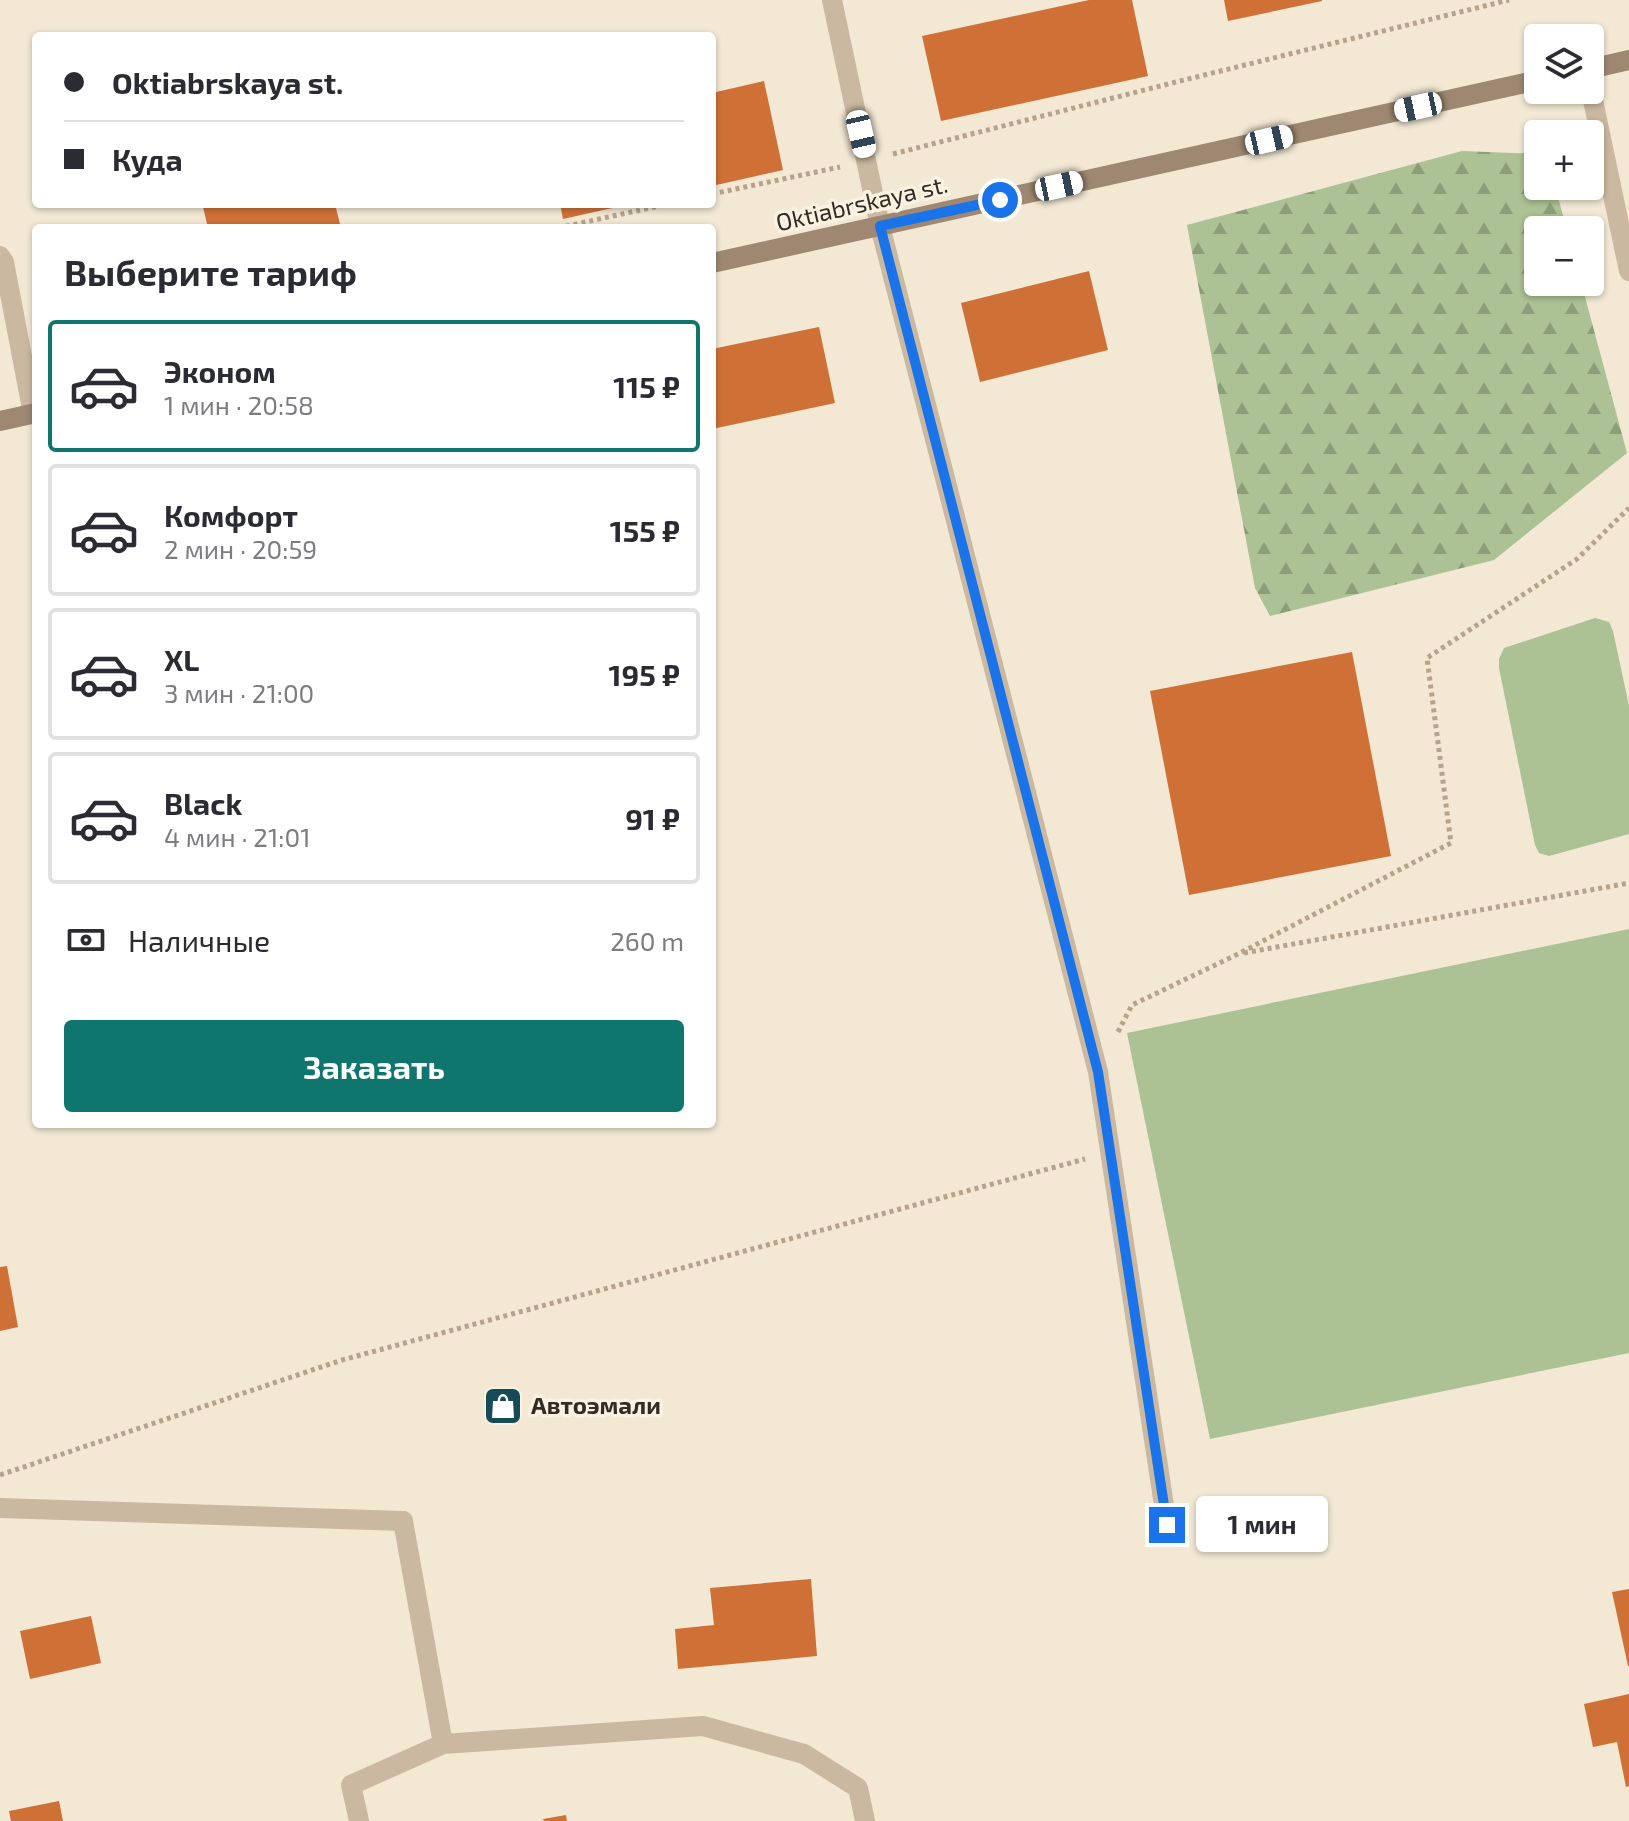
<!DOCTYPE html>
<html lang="ru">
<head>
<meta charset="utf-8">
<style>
  :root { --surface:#fff; --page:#f7f7f7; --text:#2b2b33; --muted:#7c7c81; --line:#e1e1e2; --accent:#0f766e }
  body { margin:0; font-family:"Exo 2",sans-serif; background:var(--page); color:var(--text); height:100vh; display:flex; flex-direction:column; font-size:30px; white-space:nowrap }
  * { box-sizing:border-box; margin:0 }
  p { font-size:26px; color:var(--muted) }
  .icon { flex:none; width:44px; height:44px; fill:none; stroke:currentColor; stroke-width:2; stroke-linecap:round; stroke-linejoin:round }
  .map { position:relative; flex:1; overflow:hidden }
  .details { position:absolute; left:32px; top:224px; width:684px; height:904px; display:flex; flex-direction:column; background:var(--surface); border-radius:8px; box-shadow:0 2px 6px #0004 }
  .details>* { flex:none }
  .top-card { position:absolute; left:32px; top:32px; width:684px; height:176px; border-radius:8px; box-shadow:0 2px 6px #0004; display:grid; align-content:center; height:176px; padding:0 32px; background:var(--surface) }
  .controls { position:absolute; left:1524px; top:24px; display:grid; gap:16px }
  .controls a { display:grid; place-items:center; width:80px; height:80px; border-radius:8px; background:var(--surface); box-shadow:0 2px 6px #0004; font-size:40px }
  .end { position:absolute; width:36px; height:36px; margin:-18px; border:10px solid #1a73e8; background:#fff; box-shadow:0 0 0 4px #fff }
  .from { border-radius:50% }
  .bubble { position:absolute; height:56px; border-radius:8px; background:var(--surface); box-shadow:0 2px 6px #0004; font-size:26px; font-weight:700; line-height:56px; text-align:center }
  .car { position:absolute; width:24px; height:48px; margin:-24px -12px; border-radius:10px; box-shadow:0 0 6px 2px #0007; background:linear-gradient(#fff 24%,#345 0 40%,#fff 0 76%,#345 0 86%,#fff 0) }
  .top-card b { display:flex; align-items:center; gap:28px; height:76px; font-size:30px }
  .top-card b+b { border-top:2px solid var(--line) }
  .top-card i { width:20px; height:20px; background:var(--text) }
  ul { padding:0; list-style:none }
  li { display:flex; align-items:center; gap:24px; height:132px; margin:0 16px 12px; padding:0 16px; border:4px solid var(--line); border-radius:8px }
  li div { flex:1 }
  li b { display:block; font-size:30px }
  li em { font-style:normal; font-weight:700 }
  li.active { border-color:var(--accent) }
  li>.icon { width:72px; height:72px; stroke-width:1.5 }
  h2 { padding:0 32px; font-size:36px; line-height:96px }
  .pay { display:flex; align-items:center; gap:20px; height:88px; padding:0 32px; font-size:30px }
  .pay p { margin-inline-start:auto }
  .primary-button { display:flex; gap:16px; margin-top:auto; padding:16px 32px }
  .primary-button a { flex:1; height:92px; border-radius:8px; background:var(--accent); color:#fff; font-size:32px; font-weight:700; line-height:92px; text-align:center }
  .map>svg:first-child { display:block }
</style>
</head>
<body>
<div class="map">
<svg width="1629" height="1821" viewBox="0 0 1629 1821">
  <defs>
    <pattern id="forest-firs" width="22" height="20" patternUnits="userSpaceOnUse" patternTransform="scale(2)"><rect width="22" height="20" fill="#acc194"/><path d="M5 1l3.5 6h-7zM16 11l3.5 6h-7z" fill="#8d9d79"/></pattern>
  </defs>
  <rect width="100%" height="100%" fill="#f2e8d4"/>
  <path fill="url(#forest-firs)" d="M1462,151L1538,154V186H1555L1567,230H1538V282H1581L1627,453L1494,560L1270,616L1255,588L1187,225Z"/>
  <path fill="#acc194" d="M1595,618L1609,622L1613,631L1629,706V834L1549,856L1539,853L1535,845L1499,668V659L1504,648Z
    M1629,929V1353L1210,1439L1127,1033Z"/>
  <path fill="#cf7136" d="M1089,0H1132L1148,76L941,121L922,36Z
    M1224,0H1322V1L1228,21Z
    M764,81L783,170L712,186V93Z
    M218,204H335L341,228H208L203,207Z
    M560,204H626V205L563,219Z
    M1089,271L1108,350L980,382L961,303Z
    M819,327L835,403L712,429V349Z
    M1352,652L1391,856L1189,895L1150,691Z
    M7,1266L18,1327L0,1331V1267Z
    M811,1579L817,1656L678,1669L675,1629L714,1625L710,1588Z
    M1629,1589V1666H1628L1612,1592Z
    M91,1616L101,1663L30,1679L20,1631Z
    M1629,1694V1786L1626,1787L1617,1742L1593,1747L1584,1704Z
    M59,1801L63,1821H11L9,1811Z
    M566,1815L567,1821H544L543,1819Z"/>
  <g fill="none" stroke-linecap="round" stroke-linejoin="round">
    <path stroke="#b6a38a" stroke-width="5" stroke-dasharray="4 4" stroke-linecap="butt" d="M893,154L1180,81L1509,0
      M712,194L840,167
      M558,228L668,204
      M1244,953L1629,883
      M1118,1032L1132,1005L1236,955L1451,843L1427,658L1577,559L1629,508
      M0,1475L342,1360L1085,1159"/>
    <path stroke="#cab9a0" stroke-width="20" d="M1590,86L1629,271
      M880,226L1098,1072L1167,1525
      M0,256L4,262L33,414
      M403,1521L443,1744
      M359,1821L351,1785L443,1744L703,1726L804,1754L858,1788L865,1821"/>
    <path stroke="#cab9a0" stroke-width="20" d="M832,0L880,226
      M0,1508L403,1521"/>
    <path stroke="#9e8872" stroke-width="20" d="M1590,69L1629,60
      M712,263L1538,80
      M0,421L36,413"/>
  </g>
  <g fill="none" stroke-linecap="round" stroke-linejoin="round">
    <path stroke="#1a73e8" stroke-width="10" d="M1000,200L880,226L1098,1072L1167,1525"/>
  </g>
  <defs>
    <symbol id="shop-square" viewBox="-11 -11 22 22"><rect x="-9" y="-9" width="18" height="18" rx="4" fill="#174a57" stroke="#faf2e0"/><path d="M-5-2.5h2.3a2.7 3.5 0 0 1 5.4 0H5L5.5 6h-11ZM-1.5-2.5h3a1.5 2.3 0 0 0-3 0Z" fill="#fff"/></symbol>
  </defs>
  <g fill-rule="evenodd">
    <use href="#shop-square" x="481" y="1384" width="44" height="44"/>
  </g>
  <g text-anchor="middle" stroke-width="7" stroke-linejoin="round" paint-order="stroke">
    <g font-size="24" fill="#342b24" stroke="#faf2e0">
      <text transform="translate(862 204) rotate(-13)" y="8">Oktiabrskaya st.</text>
    </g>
    <g font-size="24" font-weight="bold" fill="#342b24" stroke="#faf2e0" text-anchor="start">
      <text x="531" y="1414">Автоэмали</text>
    </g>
  </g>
</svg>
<div class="controls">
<a><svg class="icon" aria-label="layers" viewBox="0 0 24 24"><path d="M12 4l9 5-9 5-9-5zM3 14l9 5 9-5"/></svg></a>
<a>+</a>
<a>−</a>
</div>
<i class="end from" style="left:1000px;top:200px"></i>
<i class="end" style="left:1167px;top:1525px"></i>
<div class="bubble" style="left:1196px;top:1496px;width:132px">1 мин</div>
<i class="car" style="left:1418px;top:107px;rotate:258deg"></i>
<i class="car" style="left:861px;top:134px;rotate:167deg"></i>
<i class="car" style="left:1269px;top:140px;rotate:77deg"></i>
<i class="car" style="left:1059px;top:186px;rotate:78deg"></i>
<div class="top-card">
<b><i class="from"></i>Oktiabrskaya st.</b>
<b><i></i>Куда</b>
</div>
<section class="details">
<h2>Выберите тариф</h2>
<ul>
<li class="active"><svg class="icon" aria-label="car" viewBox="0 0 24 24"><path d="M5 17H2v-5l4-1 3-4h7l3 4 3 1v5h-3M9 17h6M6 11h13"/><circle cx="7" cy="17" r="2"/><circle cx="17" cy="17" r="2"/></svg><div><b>Эконом</b><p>1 мин · 20:58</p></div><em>115 ₽</em></li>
<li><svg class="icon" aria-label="car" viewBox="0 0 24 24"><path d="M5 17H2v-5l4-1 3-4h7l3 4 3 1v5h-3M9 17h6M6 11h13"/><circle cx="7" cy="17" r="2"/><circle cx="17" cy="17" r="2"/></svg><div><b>Комфорт</b><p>2 мин · 20:59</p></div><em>155 ₽</em></li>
<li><svg class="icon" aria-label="car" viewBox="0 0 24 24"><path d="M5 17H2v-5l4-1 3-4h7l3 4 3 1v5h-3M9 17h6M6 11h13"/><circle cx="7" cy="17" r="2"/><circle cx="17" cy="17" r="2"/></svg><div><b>XL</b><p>3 мин · 21:00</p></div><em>195 ₽</em></li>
<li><svg class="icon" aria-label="car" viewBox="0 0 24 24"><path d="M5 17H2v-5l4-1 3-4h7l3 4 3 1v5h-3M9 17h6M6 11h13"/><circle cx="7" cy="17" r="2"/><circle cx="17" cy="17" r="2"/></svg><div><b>Black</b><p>4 мин · 21:01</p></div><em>91 ₽</em></li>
</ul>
<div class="pay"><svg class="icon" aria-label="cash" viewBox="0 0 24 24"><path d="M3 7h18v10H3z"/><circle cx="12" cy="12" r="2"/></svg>Наличные<p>260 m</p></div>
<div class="primary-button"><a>Заказать</a></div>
</section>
</div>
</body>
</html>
